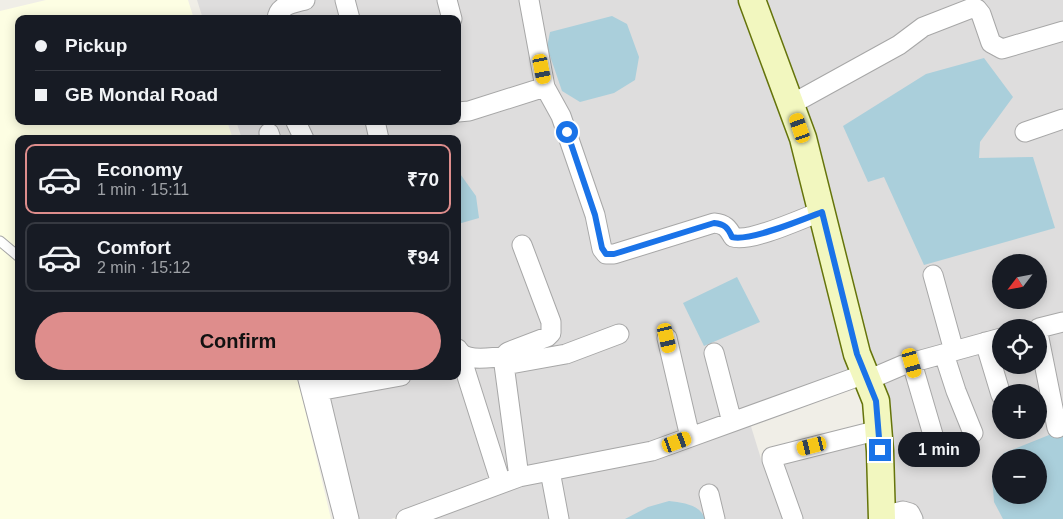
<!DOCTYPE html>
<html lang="en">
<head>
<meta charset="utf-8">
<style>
  :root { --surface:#171b24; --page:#242831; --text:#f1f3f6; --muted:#9ea1a6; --line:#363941; --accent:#de8d8c }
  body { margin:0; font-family:Helvetica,sans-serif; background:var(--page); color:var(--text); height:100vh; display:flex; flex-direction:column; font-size:19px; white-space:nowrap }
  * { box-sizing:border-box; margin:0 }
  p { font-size:16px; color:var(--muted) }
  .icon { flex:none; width:28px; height:28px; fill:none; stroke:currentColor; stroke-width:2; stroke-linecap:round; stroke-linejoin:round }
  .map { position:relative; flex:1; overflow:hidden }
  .side { position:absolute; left:15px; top:135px; width:446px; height:245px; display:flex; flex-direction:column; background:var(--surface); border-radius:10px; box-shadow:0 2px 12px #0003 }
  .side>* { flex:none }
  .hud { position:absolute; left:15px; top:15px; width:446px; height:110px; border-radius:10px; box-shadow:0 2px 12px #0003; display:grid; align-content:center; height:110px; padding:0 20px; background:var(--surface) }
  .needle { width:32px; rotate:238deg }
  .controls { position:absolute; left:992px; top:254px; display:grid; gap:10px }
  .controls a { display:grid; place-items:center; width:55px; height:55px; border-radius:50%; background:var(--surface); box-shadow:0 2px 12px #0003; font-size:25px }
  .end { position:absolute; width:22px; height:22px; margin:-11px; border:6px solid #1a73e8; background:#fff; box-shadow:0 0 0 2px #fff }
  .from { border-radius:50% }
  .bubble { position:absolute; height:35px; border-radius:18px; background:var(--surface); box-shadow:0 2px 12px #0003; font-size:16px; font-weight:800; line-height:35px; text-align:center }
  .car { position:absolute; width:15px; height:30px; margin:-15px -8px; border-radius:6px; box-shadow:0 0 4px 1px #0007; background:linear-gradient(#f5c518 24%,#345 0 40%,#f5c518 0 76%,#345 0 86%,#f5c518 0) }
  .hud b { display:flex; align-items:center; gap:18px; height:48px; font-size:19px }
  .hud b+b { border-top:1px solid var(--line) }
  .hud i { width:12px; height:12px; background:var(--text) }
  ul { padding:9px 0 0; list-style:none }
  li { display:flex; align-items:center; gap:15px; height:70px; margin:0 10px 8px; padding:0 10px; border:2px solid var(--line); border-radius:10px }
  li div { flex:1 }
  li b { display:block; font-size:19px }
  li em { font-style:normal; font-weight:800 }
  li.on { border-color:var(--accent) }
  li>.icon { width:45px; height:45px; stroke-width:1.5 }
  .primary-button { display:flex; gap:10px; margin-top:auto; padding:10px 20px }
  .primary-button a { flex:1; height:58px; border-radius:30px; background:var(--accent); color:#111; font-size:20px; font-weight:800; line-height:58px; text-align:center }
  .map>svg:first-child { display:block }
</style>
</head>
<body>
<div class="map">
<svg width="1063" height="519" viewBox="0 0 1063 519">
  <rect width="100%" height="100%" fill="#f0eee7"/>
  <path fill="#dedddd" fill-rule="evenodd" d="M197,0H741L788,115L855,371L649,447L528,470L391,519H345L308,376H458V139H242L236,121H458V19H203Z
    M756,0H1063V319L1034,327L1001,328V336L870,373ZM1001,262H1039V300H1001Z
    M1063,329V519H885L877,382L1001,345V365H1039V335ZM1001,392H1039V430H1001ZM1001,458H1039V495H1001Z
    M749,420L762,462L872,436L874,519H424L516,486Z"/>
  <path fill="#fdfee3" d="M46,0H188L194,19H19V121H227L233,139H19V376H297L331,519H0V11Z"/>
  <path fill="#aacfdb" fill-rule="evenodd" d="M612,16L627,24L639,57L635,80L614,93L580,102L562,91L547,47L550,32Z
    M984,58L1013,97L980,142L979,158L1033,157L1055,228L924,265L884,177L868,182L843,126L926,74Z
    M458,171L476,196L479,218L458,224Z
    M737,277L760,322L704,346L683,303Z
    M1054,433H1063V519H1003L994,502L992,476L1004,453ZM1001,458H1039V495H1001Z
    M669,501C683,503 700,504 705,519H625L648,507Z"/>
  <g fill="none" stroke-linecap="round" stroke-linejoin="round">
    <defs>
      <path id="lane" d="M0,241L19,257
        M302,376L339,519"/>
      <path id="street" d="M345,0L350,19
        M447,0L452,19
        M277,19C278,5 294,3 305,0
        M545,87L561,116L595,215L602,249L606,254H614L714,223C725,224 728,228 733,237C749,243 804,218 822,211
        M792,104L899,45L923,27L972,8L977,9L981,14L991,43L1002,49L1063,31
        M458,112L469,111L545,87L529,0
        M375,121L379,139
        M296,122L304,139
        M1025,132L1063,119
        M269,133L271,139
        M933,275L954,351
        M1039,328L1063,322
        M667,338L690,437
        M1039,338L1057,428
        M985,342L1001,395
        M458,349C464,363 490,357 503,357L519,477
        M714,353L732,422
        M460,354L501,483
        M944,354L956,391L973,433
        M503,357L508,352L547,337L551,333V322L522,245
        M912,363L936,445
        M504,365L566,354L619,334
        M315,376L349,519
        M868,380L903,365L1001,338
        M318,391L401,376
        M550,471L559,519
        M709,494L715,519
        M882,516L903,511L910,513L913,519
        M406,519L519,477L652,451L865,374
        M793,519L772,460V457L879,430"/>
      <path id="secondary" d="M752,0L803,138L857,354L876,401L880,451L882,519"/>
    </defs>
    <use href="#lane" stroke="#a7a7a7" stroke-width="11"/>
    <use href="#street" stroke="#a7a7a7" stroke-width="21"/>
    <use href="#secondary" stroke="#65740b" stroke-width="29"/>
    <use href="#lane" stroke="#fff" stroke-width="9"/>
    <use href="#street" stroke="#fff" stroke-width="19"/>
    <use href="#secondary" stroke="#f2f7bf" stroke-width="26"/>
  </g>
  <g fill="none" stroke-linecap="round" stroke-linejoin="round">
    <path stroke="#1a73e8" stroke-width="6" d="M567,132L595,215L602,248L606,254H614L714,223C725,224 728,228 732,237C749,242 804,219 822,212L857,354L876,401L880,450"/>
  </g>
</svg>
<div class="controls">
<a><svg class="needle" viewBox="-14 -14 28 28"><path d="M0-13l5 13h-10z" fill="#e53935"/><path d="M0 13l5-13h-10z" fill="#9ea1a6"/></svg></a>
<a><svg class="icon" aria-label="locate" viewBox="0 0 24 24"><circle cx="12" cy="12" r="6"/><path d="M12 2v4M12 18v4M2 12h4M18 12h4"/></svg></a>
<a>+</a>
<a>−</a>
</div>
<i class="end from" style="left:567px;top:132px"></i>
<i class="end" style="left:880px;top:450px"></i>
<div class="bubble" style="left:898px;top:432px;width:82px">1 min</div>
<i class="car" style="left:542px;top:69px;rotate:169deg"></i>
<i class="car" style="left:800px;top:128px;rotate:341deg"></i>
<i class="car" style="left:667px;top:338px;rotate:167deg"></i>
<i class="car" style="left:912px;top:363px;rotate:164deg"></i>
<i class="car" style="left:677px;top:442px;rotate:70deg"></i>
<i class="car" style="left:812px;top:446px;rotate:256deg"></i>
<div class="hud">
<b><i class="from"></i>Pickup</b>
<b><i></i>GB Mondal Road</b>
</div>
<section class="side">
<ul>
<li class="on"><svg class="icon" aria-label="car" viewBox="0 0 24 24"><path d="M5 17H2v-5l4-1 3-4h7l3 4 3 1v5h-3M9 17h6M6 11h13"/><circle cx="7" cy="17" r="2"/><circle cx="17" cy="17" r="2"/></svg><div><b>Economy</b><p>1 min · 15:11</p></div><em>₹70</em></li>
<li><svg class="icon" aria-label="car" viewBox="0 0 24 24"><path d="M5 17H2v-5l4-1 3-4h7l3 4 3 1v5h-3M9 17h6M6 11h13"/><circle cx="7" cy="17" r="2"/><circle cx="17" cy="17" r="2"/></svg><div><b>Comfort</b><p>2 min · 15:12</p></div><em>₹94</em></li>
</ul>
<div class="primary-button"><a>Confirm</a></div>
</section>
</div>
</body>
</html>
